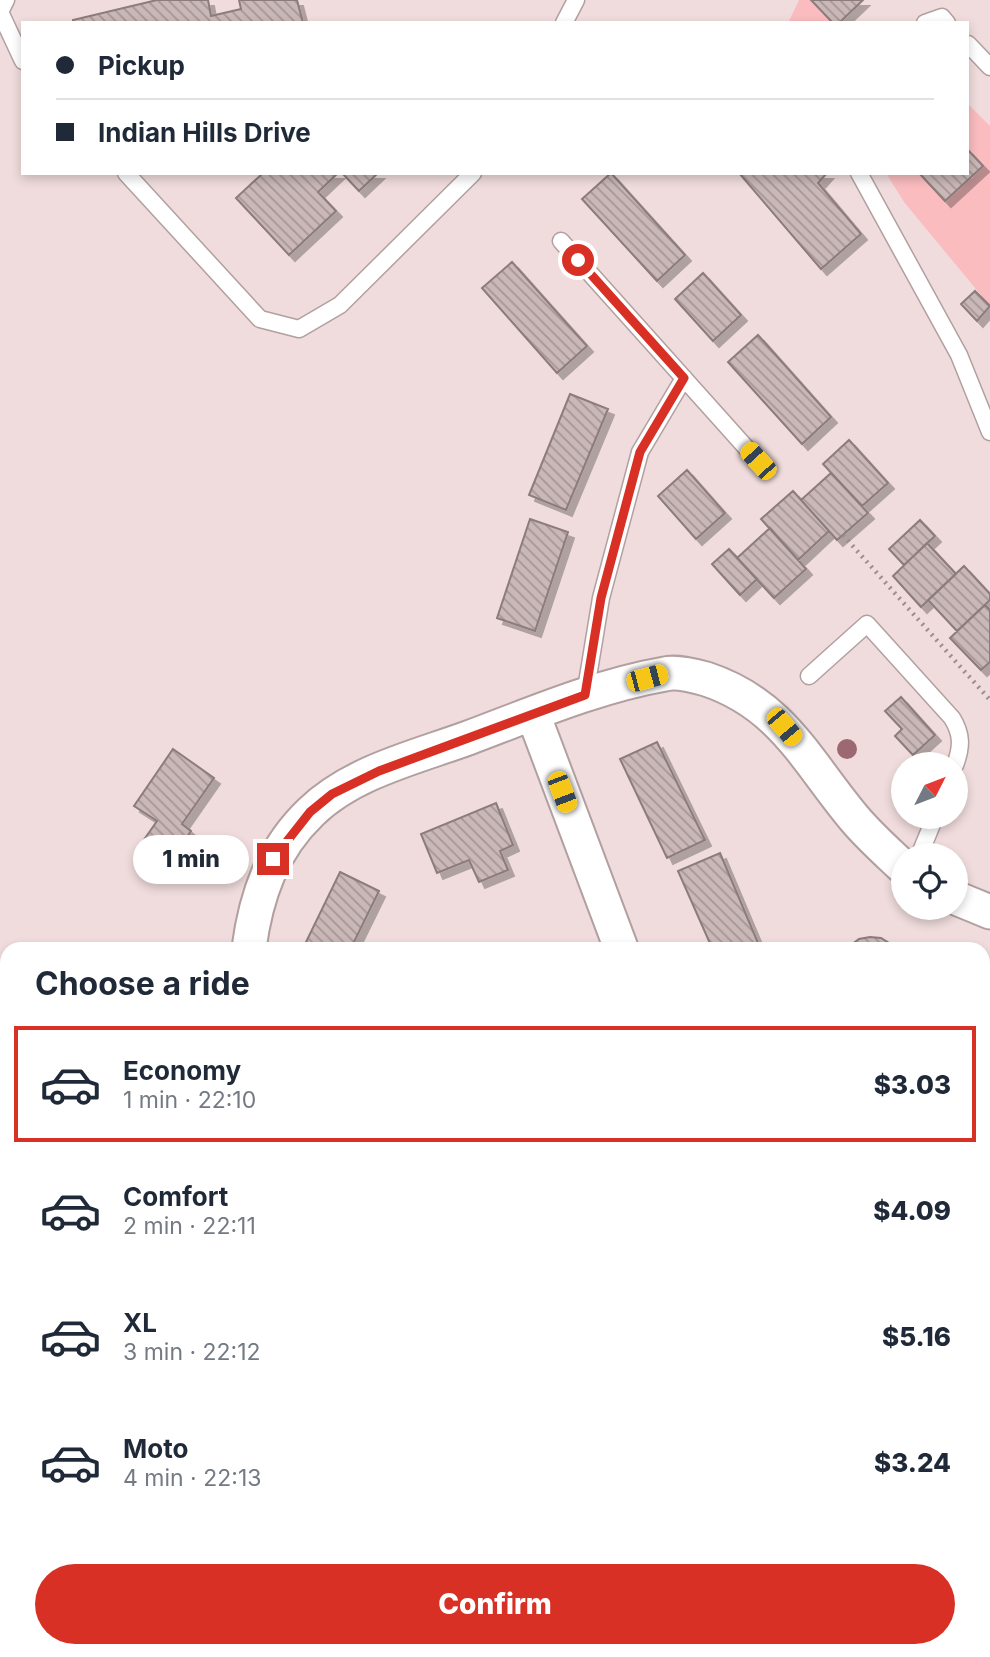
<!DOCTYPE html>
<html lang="en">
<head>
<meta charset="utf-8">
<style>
  :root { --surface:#fff; --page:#f2f2f3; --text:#1f2937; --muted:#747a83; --line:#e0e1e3; --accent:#d93025 }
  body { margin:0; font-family:Inter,sans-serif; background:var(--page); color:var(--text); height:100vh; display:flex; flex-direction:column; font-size:26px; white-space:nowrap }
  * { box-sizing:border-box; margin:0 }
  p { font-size:23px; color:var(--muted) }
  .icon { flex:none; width:38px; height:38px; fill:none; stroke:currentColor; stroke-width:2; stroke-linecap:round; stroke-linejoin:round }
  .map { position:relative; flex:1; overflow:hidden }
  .drawer { position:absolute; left:0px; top:942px; width:990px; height:716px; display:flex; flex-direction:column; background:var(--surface); border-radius:21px 21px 0 0; box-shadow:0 4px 10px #0003 }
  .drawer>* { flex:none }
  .banner { position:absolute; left:21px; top:21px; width:948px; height:154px; border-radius:0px; box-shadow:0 4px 10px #0003; display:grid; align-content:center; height:154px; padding:0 35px; background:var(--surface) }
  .needle { width:46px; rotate:48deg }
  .tools { position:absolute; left:891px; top:752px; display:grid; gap:14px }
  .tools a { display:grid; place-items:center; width:77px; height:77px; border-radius:50%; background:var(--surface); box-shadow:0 4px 10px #0003; font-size:35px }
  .end { position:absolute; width:32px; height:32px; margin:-16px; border:9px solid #d93025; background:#fff; box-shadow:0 0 0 4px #fff }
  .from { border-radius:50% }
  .bubble { position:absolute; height:49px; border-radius:24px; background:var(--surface); box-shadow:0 4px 10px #0003; font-size:23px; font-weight:800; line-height:49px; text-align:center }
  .car { position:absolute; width:21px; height:42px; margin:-21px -10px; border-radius:9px; box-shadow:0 0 5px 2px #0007; background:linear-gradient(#f5c518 24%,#345 0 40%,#f5c518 0 76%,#345 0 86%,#f5c518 0) }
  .banner b { display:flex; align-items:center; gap:24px; height:66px; font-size:26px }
  .banner b+b { border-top:2px solid var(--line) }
  .banner i { width:18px; height:18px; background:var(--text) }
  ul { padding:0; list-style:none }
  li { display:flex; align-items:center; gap:21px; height:116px; margin:0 14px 10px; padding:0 21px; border:4px solid transparent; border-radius:0px }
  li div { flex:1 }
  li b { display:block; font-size:26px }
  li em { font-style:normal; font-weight:800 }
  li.active { border-color:var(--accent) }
  li>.icon { width:63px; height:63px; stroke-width:1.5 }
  h2 { padding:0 35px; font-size:32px; line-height:84px }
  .button { display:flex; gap:14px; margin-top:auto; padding:14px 35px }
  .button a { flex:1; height:80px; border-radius:42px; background:var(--accent); color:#fff; font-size:28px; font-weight:800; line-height:80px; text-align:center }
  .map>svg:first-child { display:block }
</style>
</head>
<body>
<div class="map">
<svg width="990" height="1657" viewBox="0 0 990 1657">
  <defs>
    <pattern id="building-back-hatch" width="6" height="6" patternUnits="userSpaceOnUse" patternTransform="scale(1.75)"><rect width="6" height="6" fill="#cab7b7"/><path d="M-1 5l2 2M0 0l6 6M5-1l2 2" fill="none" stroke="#a59595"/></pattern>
    <filter id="shadow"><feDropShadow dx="6" dy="6" stdDeviation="0" flood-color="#0004"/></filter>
  </defs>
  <rect width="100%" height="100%" fill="#f0dcdc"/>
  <path fill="#fabcbf" d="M799,0H811L833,23H788Z
    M968,104L990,126V306L904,202L886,173H919L945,201L982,166L968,150Z"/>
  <path fill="url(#building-back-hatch)" stroke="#8c7b7b" stroke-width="2" filter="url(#shadow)" d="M157,0H208L211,16L241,9L239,0H297L303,23H73V20Z
    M811,0H863L839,23H833Z
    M968,150L983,166L945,201L919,173H968Z
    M263,173H338L318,192L336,211L289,255L236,198Z
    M342,173H378L359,191Z
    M611,173L685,255L657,281L582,199Z
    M739,173H827L818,183L861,234L821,269Z
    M512,262L587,346L557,373L482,288Z
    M703,273L741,315L713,341L675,299Z
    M975,291L990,306L977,321L961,304Z
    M758,335L831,417L802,444L728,362Z
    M570,394L608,409L566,510L529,495Z
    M849,440L888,483L862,506L823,464Z
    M687,470L725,513L696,539L658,496Z
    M831,473L868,513L837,540L801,500Z
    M793,491L829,531L798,560L761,519Z
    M530,519L568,532L535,631L497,618Z
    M920,520L935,536L904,565L889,549Z
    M770,528L806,569L774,598L737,558Z
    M927,543L956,574L921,607L893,576Z
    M729,549L757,579L740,595L712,564Z
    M964,566L990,594V600L957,631L928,600Z
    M985,605L990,610V662L981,670L950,638Z
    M901,697L935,735L913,755L895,736L902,729L885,711Z
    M657,742L705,840L667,858L620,759Z
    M173,749L214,778L182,824L191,831L169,863L141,844L157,821L134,806Z
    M496,803L513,845L500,851L508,870L479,882L469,860L437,873L421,834Z
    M720,853L758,943L745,948H712L678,871Z
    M340,872L379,891L351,948H319L306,942Z
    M870,937L881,938L897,948H847L859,939Z
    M990,1160V1227L984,1195V1161Z
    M990,1552V1608L984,1610V1554Z
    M288,1650H332L325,1657H294Z
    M762,1650L763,1655L800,1650L802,1657H706L705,1651Z"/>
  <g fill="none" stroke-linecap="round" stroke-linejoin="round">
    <defs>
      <path id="lane" d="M6,0L0,12L23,61
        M564,23L576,0
        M925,23L942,17L947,23
        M968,44L990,67
        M126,173L260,319L299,329L340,305L473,173
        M859,173L959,355L990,432
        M561,241L758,461
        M809,676L867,624L952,718C962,734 962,747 955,765
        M585,695L601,598L640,452L684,378
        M919,856L935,817"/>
      <path id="street" d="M533,714L621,948
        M956,898L990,912
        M249,948C256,896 272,849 311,812C352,772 416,757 468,738C532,714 597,686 665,674C676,671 695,676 706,679C782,704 807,762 854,818C869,836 886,851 903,867
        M0,1253L7,1261
        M483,1650L485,1657
        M895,1650L897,1657
        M76,1657L84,1650"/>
    </defs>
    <use href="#lane" stroke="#b2a0a0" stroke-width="19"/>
    <use href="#street" stroke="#b2a0a0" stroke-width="37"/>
    <path stroke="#9d8e8e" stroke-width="4.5" stroke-dasharray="2 5" stroke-linecap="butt" d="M843,535L990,700"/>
    <use href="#lane" stroke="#fff" stroke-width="16"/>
    <use href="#street" stroke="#fff" stroke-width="33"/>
  </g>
  <circle fill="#9c6872" cx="847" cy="749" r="10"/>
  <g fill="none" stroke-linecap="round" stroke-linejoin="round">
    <path stroke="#d93025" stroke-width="9" d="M273,859L310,812L332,794L379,771L585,695L601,598L640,452L684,378L578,260"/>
  </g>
</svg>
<div class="tools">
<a><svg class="needle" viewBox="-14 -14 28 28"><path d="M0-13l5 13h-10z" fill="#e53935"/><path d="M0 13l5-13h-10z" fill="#747a83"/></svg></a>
<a><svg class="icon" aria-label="locate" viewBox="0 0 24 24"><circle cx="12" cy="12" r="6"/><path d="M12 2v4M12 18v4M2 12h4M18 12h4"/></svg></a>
</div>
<i class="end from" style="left:578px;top:260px"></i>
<i class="end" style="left:273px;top:859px"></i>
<div class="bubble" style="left:133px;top:835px;width:116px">1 min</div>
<i class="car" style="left:758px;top:461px;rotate:318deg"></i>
<i class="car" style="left:647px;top:678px;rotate:75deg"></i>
<i class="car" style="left:784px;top:727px;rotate:140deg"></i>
<i class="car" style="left:562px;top:792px;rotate:159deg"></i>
<div class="banner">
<b><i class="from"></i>Pickup</b>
<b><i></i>Indian Hills Drive</b>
</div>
<section class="drawer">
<h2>Choose a ride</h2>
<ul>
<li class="active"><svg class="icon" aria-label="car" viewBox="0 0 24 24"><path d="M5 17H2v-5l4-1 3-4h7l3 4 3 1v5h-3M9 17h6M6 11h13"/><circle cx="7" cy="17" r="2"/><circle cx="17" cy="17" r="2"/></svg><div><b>Economy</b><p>1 min · 22:10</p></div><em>$3.03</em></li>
<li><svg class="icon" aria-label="car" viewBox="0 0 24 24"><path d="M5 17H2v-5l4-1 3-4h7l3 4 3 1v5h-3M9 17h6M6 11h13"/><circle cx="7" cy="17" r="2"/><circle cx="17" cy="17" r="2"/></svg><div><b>Comfort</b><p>2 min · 22:11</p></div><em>$4.09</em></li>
<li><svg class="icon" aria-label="car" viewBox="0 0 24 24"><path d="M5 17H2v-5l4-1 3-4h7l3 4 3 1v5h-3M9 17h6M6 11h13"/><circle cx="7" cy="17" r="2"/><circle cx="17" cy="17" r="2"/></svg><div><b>XL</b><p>3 min · 22:12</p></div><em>$5.16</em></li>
<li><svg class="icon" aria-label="car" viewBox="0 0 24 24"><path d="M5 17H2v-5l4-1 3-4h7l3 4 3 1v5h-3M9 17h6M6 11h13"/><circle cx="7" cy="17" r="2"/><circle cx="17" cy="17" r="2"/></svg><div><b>Moto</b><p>4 min · 22:13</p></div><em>$3.24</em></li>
</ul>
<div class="button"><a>Confirm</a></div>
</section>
</div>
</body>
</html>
